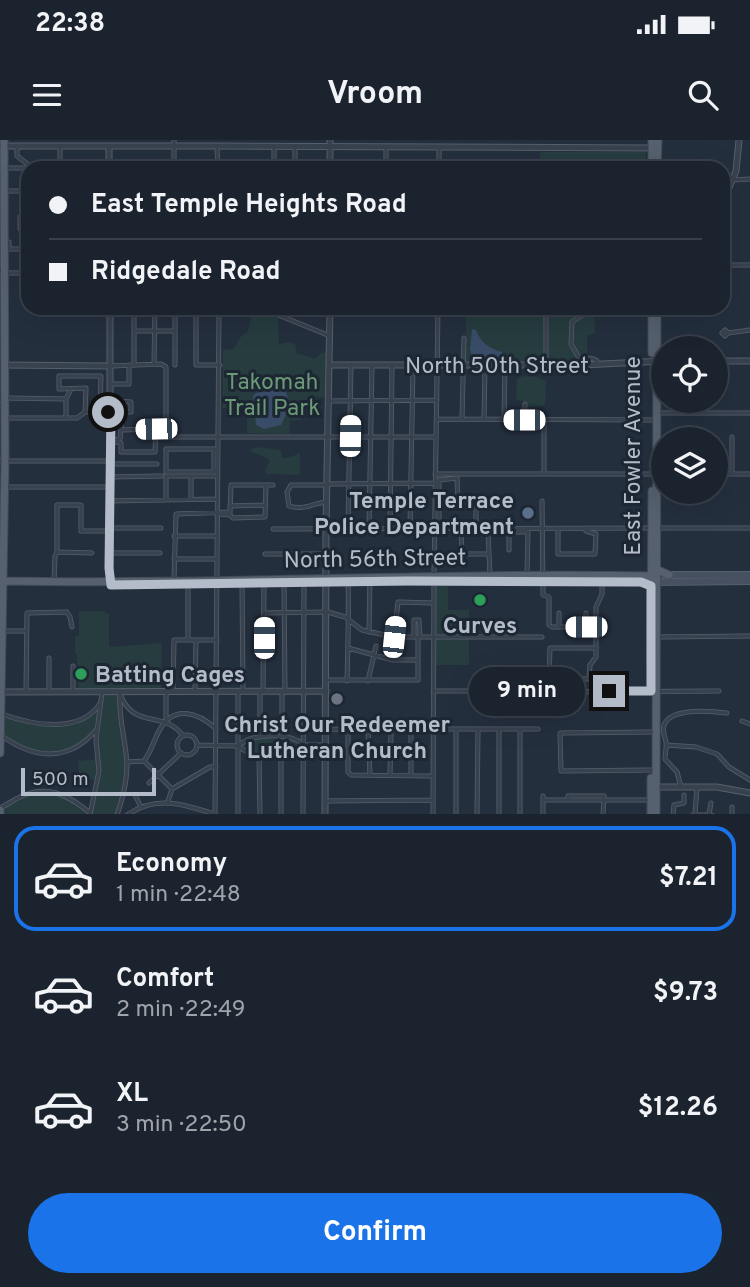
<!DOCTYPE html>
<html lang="en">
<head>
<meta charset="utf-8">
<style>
  :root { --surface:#1b232e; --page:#242b36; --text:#f1f3f6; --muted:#a0a4aa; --line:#39404a; --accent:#1a73e8 }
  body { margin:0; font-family:Overpass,sans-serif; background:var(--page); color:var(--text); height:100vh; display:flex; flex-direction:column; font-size:26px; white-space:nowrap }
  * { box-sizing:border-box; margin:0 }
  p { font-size:23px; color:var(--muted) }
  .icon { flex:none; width:38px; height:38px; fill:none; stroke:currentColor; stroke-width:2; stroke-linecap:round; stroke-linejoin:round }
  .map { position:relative; height:674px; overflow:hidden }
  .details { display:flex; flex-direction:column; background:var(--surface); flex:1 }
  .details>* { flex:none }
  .top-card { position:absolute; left:21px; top:21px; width:709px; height:154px; border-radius:21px; box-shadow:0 7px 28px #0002,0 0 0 2px var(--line); display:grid; align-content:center; height:154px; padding:0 28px; background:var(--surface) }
  .tools { position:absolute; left:651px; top:196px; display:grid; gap:14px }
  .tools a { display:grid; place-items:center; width:77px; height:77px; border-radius:50%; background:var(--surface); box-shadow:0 7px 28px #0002,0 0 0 2px var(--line); font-size:35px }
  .scale { position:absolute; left:21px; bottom:18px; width:135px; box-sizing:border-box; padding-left:7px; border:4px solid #b4bcc9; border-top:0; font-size:19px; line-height:24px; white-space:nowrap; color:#b4bcc9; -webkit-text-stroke:5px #1d2633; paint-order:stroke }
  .end { position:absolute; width:32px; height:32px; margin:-16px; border:9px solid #b4bcc9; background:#111; box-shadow:0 0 0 4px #111 }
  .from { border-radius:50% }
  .bubble { position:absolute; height:49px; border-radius:24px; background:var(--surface); box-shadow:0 7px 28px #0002,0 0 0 2px var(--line); font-size:23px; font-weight:700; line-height:49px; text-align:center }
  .car { position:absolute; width:21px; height:42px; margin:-21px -10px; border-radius:9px; box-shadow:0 0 5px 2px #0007; background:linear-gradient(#fff 24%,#345 0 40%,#fff 0 76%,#345 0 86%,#fff 0) }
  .top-card b { display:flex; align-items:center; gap:24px; height:66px; font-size:26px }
  .top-card b+b { border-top:2px solid var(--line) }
  .top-card i { width:18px; height:18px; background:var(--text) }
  ul { padding:12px 0 0; list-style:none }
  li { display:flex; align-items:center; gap:21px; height:105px; margin:0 14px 10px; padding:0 14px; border:4px solid transparent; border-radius:21px }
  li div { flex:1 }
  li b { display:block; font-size:26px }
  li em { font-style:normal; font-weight:700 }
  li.current { border-color:var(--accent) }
  li>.icon { width:63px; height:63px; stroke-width:1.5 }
  .cta { display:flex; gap:14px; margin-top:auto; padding:14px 28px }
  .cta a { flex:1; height:80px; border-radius:42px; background:var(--accent); color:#fff; font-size:28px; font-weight:700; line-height:80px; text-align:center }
  .status { display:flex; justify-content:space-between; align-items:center; height:49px; padding:0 35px; background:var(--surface); direction:ltr }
  .status svg { height:19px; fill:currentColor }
  header { display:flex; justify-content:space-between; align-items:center; height:91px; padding:0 28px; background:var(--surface); font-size:32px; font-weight:700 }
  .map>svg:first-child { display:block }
</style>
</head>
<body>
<div class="status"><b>22:38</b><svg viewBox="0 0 49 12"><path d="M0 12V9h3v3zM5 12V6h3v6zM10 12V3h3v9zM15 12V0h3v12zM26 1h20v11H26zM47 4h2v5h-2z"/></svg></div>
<header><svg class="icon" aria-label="menu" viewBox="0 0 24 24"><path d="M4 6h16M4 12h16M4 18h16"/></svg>Vroom<svg class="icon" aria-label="search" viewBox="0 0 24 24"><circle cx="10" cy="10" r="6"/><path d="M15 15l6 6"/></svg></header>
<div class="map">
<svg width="750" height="675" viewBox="0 0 750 675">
  <rect width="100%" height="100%" fill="#242f3e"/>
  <path fill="#263c3f" d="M540,12H646V28H539Z
    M254,168L278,178L279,204L289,202L295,204L297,213L315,219L321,213L328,212V257L308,258L305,280L301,276V280L290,281L289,294L247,293V268H222L223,210L233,209L242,195L247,193Z
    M466,168H544V223H466Z
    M549,168H594L595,193L587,196V223L549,222Z
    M523,236L538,237L546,241L545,264L542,266L528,267L525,261L516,260L517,239Z
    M257,307L281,310L282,318H288L300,313V335L267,334L265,330L270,320L249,310Z
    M436,446H448V470H469V525H435Z
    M79,471H105V473H109V507L162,503L161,550H78L77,515L75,514V496L79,495Z
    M105,553L118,555C118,578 124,598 126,621C127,640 122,657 116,674H92L98,641L79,637L78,621L97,619L103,555Z
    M98,571L100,574L95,590L90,596L70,609L49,613L29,611L2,593L4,576C27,584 47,589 72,583C81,580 89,574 98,571Z
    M272,597L290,599L302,605C287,620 258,614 240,607L241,603Z
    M47,652L70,658L89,674H2V670C17,659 29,654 47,652Z"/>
  <path fill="#394c67" d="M472,189L476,190C480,202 490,209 502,212L504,217L472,218L470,209Z
    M285,248L290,266L281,285L264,289L256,285L253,256L256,253Z"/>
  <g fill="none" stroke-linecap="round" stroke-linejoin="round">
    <defs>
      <path id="minor" d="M174,0V28
        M17,7V16L33,28
        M60,7V28
        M274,7V28
        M386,7V28
        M217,9L218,28
        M4,28H78
        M109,28H210
        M295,28V7
        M439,28V7
        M732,40L750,39
        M5,51H28
        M28,64V77H20V89L28,90
        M6,102H9V109H28
        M723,125H750
        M0,130L7,133H28
        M196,168V225
        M261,168L330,196
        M275,168V173L438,171
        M593,168L572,182L571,204L578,216C584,220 591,216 597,221V225
        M725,190L728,193L725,196L722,193Z
        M134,191H175
        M728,193L750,190
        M154,224L155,168
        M134,225V168
        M175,225V168
        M196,225H220
        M546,225V168
        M111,226L161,224L166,227V297H436
        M111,244H129V225
        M7,258L66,259L71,249
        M329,261L437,260
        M0,265H1
        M100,272H131V262L111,261
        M659,273H750
        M4,278H77L85,272H100L101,236H59V249L86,248L85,272
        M66,278V259
        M437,279L652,280
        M462,279L464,198
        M484,279L485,226
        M504,280L505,226
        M524,280L525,264
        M121,281V290
        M699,296V299
        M732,297V334
        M110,301L121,303V312H155L156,289L121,290L120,299L111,300
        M218,309H166V332H218
        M0,321H1
        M7,321H110
        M110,324H157
        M214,331V309
        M435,334H652
        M544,334V280
        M716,334H750
        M191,336V358
        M110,337L162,336
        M457,338L439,340V382L441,385L476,384
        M457,338L458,361L476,364V383
        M327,344L434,343
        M6,347H110
        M166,360V336H218
        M109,361L218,359
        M542,361L543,455L549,457V485L552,487H596
        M327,362C312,363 304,371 289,366L287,352L291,345H327
        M230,366L266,365
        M230,373L231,345H273
        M220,374L230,375L233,378L265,377L266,345
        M109,388H161
        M348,388L351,226
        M410,388L413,226
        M659,388H750
        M273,389L651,388
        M369,389L372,226
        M390,389L392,226
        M558,389V414H595L596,394L586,391L585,388
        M461,391L528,392L527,435
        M461,391L462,414H488
        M488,392L490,435
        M174,396H217
        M509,410V391
        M57,412L92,413
        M111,413H160
        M265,414H326
        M174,419H217
        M434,435L438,168
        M174,439L176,374L230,372
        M284,440L285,551
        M54,441L55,416L57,412V365H81V391H109
        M242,442L243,552
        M188,445V500
        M264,473L328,472L345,477L362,490L394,497H542
        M586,473V487
        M559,487V473
        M3,491H26
        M369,492L370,438
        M394,497L398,462L433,463
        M414,497V480H419L420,497
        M658,497L750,496
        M348,508L393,520H417
        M596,508H550L549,538L589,539L590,525L596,517V467L602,454V444
        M73,526V551
        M326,540H418V498
        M347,541C348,507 349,474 348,440
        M368,541L376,506
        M49,551V518
        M195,551L196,500
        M433,551H541
        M26,552L27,473L67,472L70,477L72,487
        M173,552L174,500H217
        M263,552L264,440
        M557,552L719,551
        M120,554C134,591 165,569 183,596
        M2,574C32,585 81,595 101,562
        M166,581V556L168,552
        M742,581L750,584
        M326,589L368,590L370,635
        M348,589V632L351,635L433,636
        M433,589H538
        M456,590V675
        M177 605a10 10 0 1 1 20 0a10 10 0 1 1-20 0Z
        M2,596C34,619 69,623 97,589
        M260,597V552
        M282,597V551
        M197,605L238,606C252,593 290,592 304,605C290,619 252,619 238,606
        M304,605H325
        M666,605L696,607L717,614L729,627L750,640
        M259,614L260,675
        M281,614V675
        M144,621L172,649L168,661
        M127,622L144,621C152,610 153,602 159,591C173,564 198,572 216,589
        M651,630L561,631L560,593L656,592
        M390,635L391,592L393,589L411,591V635
        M149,643L181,613
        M681,647L677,632L665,619C665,613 667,607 666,602C665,596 662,592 664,585C671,567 712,571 727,573
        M172,649L210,627H216
        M543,656V675
        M136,657L141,667
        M543,660H649
        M568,660V656H604L603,675
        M325,661L433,660
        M732,667V675
        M0,668C7,665 13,660 20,657C47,644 68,655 89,672
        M215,674L219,168
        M695,674L697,647
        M709,674L711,663
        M90,675L99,631L96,600L102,552
        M117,675C123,658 127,642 127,625C126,599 118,580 120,552
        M127,675C156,655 184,664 214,674
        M238,675V552
        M303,675L304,443
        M433,675L434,443
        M477,675L478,590
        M499,675V590
        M520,675V589
        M673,675L674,665L684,663V655
        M693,675H712"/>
      <path id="tertiary" d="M0,6H217
        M220,6L652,8
        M109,7V28
        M330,28V0
        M723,62L736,31L739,0
        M110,168V444
        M716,221H750
        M0,225L111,226
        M330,225H582L663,221
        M0,552L326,551
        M654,647H717L750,653
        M325,675L326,389L330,168"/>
      <path id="secondary" d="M665,435H750
        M656,442L750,441"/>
      <path id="primary" d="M652,20V0
        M657,28L658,0
        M652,168V213
        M656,429L669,435
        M0,441C219,445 437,432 656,436
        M386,441L656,442
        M651,524L652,351
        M0,613L5,321L4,0
        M0,670V675
        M651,675V638
        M656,675L657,168"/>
    </defs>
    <use href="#minor" stroke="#565f6c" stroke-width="5"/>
    <use href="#tertiary" stroke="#565f6c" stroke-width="7"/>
    <use href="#secondary" stroke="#565f6c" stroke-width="8"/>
    <use href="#primary" stroke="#414a57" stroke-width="9"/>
    <use href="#minor" stroke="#38414e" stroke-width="3.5"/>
    <use href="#tertiary" stroke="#38414e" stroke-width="5"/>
    <use href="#secondary" stroke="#465061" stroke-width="6"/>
    <use href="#primary" stroke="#56606e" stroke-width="7"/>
  </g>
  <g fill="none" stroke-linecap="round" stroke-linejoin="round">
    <path stroke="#b4bcc9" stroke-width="9" d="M108,272H111L109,428L111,445L408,441L641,442L651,446V551H609"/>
  </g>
  <circle fill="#5c6f8a" stroke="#1d2633" stroke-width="2.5" cx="528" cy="373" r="7"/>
  <g fill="#2e9e5b" stroke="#1d2633" stroke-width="2.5">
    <circle cx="480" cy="460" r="7"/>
    <circle cx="81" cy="534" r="7"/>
  </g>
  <circle fill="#6b7280" stroke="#1d2633" stroke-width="2.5" cx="337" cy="559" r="7"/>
  <g text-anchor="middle" stroke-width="6" stroke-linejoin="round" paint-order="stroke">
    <g font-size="23" fill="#b4bcc9" stroke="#1d2633">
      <text x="497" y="233">North 50th Street</text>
      <text transform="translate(632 316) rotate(-90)" y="8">East Fowler Avenue</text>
      <text transform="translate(375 418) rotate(-1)" y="8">North 56th Street</text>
    </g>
    <g font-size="23" fill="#6b9a76" stroke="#1d2633">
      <text x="272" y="249">Takomah<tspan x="272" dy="26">Trail Park</tspan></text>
    </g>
    <g font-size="23" font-weight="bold" fill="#b4bcc9" stroke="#1d2633">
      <text x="514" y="368" text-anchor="end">Temple Terrace<tspan x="514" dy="26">Police Department</tspan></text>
      <text x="480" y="493">Curves</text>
      <text x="95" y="542" text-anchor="start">Batting Cages</text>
      <text x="337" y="592">Christ Our Redeemer<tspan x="337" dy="26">Lutheran Church</tspan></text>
    </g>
  </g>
</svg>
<div class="tools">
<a><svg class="icon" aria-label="locate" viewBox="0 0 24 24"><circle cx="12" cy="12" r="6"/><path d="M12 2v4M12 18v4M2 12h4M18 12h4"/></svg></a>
<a><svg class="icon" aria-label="layers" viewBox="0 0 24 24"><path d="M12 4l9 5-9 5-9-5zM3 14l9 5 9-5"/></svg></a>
</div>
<div class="scale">500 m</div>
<i class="end from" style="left:108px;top:272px"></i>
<i class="end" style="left:609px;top:551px"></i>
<div class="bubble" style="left:469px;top:527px;width:116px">9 min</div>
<i class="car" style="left:524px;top:280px;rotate:270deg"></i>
<i class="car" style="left:156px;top:289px;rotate:269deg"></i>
<i class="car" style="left:350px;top:296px;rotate:1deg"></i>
<i class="car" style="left:586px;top:487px;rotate:270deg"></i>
<i class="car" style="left:394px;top:497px;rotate:6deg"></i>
<i class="car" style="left:264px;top:498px;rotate:0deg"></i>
<div class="top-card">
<b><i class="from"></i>East Temple Heights Road</b>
<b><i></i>Ridgedale Road</b>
</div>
</div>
<section class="details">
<ul>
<li class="current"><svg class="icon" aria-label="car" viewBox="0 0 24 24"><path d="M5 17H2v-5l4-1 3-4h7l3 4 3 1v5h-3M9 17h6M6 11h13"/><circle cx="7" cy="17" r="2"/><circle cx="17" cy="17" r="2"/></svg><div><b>Economy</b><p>1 min · 22:48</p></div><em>$7.21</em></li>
<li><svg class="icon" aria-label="car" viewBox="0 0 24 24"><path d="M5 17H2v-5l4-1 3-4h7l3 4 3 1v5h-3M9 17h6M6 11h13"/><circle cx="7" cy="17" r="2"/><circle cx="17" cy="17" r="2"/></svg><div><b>Comfort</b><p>2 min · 22:49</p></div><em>$9.73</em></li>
<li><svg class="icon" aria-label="car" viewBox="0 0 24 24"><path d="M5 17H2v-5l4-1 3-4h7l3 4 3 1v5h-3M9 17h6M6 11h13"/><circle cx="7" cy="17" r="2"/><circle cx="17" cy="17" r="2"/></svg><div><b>XL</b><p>3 min · 22:50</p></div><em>$12.26</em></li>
</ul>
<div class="cta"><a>Confirm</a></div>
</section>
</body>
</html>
